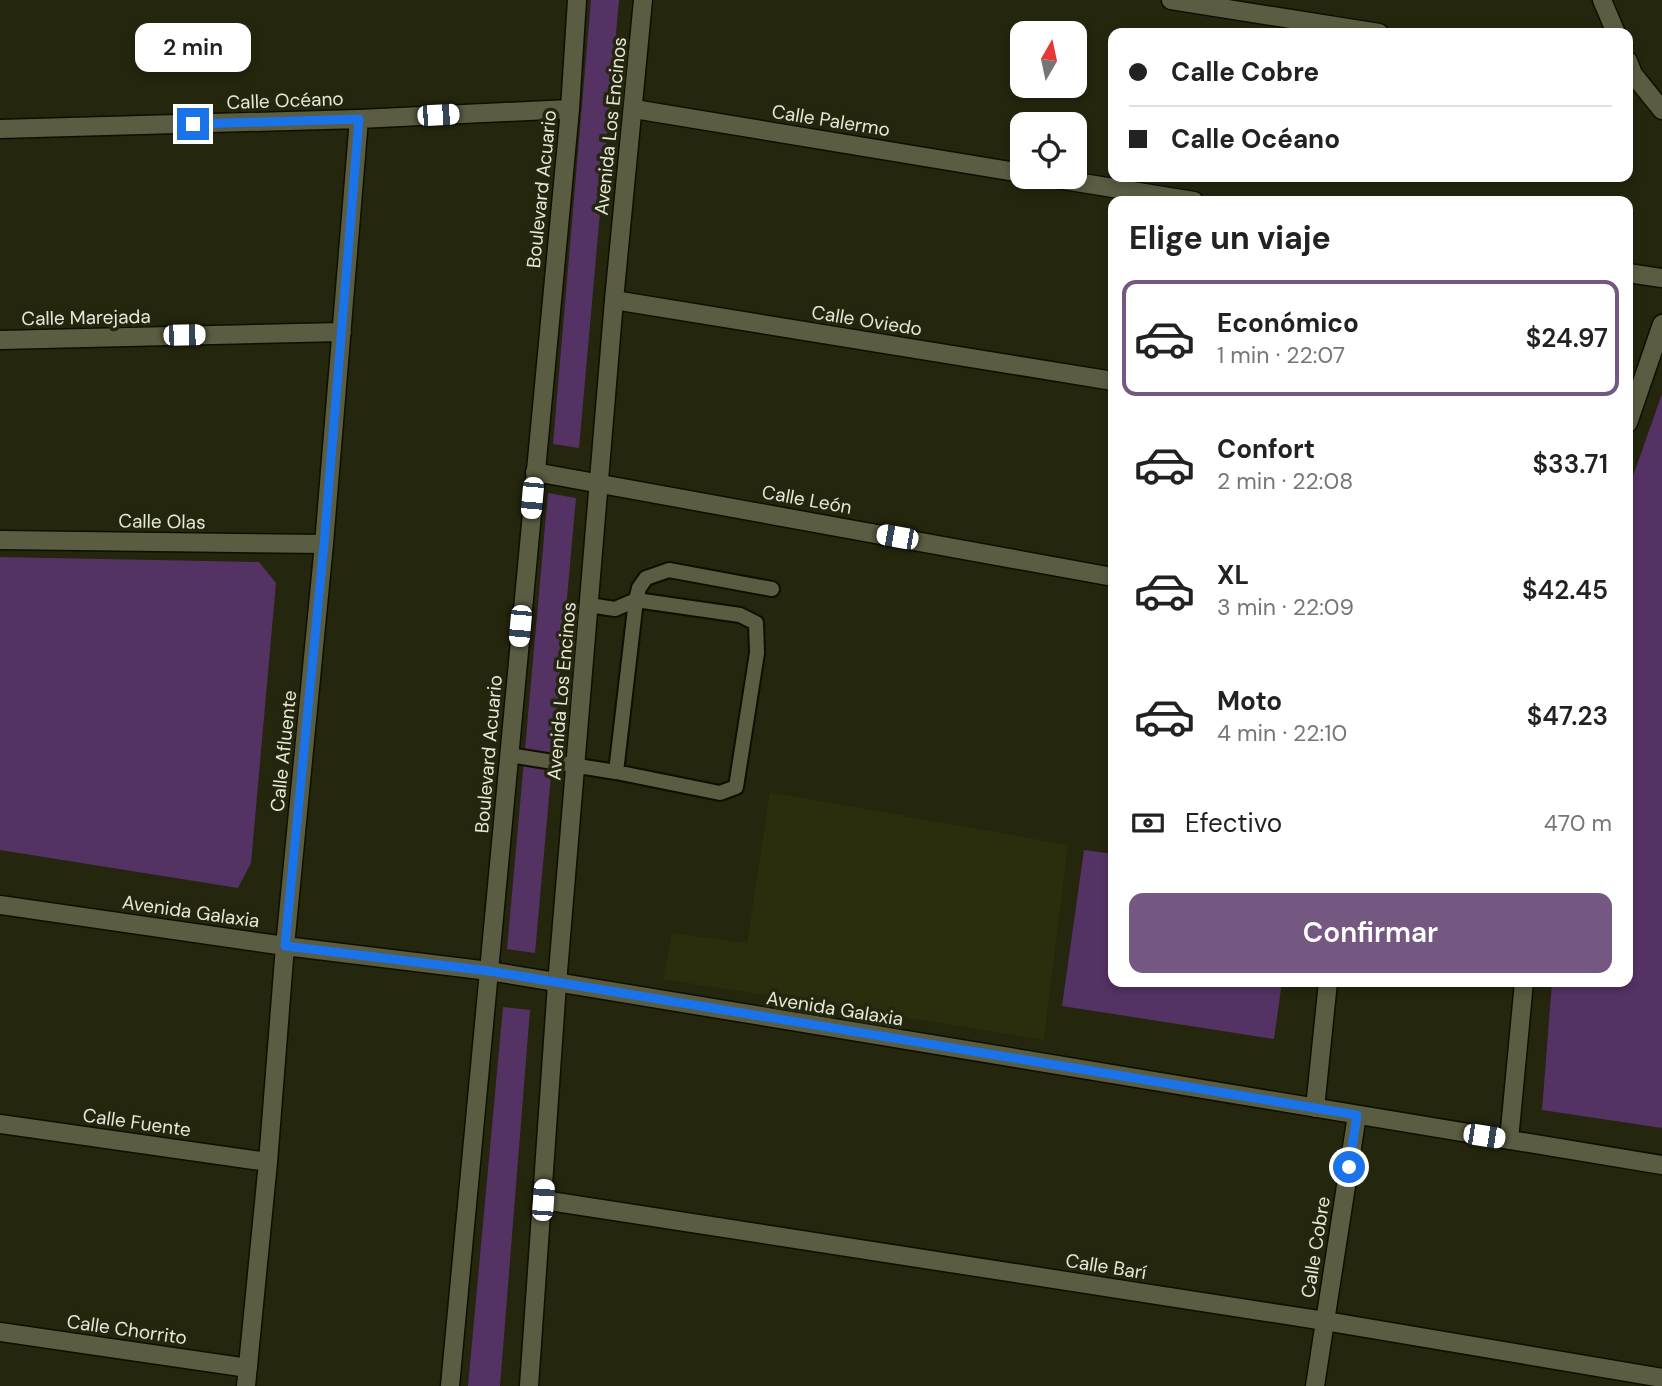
<!DOCTYPE html>
<html lang="es">
<head>
<meta charset="utf-8">
<style>
  :root { --surface:#fff; --page:#f6f6f6; --text:#222; --muted:#767676; --line:#e0e0e0; --accent:#755881 }
  body { margin:0; font-family:"DM Sans",sans-serif; background:var(--page); color:var(--text); height:100vh; display:flex; flex-direction:column; font-size:26px; white-space:nowrap }
  * { box-sizing:border-box; margin:0 }
  p { font-size:23px; color:var(--muted) }
  .icon { flex:none; width:38px; height:38px; fill:none; stroke:currentColor; stroke-width:2; stroke-linecap:round; stroke-linejoin:round }
  .map { position:relative; flex:1; overflow:hidden }
  .details { position:absolute; left:1108px; top:196px; width:525px; height:791px; display:flex; flex-direction:column; background:var(--surface); border-radius:14px; box-shadow:0 4px 10px #0003 }
  .details>* { flex:none }
  .top-card { position:absolute; left:1108px; top:28px; width:525px; height:154px; border-radius:14px; box-shadow:0 4px 10px #0003; display:grid; align-content:center; height:154px; padding:0 21px; background:var(--surface) }
  .needle { width:46px; rotate:9deg }
  .buttons { position:absolute; left:1010px; top:21px; display:grid; gap:14px }
  .buttons a { display:grid; place-items:center; width:77px; height:77px; border-radius:14px; background:var(--surface); box-shadow:0 4px 10px #0003; font-size:35px }
  .end { position:absolute; width:32px; height:32px; margin:-16px; border:9px solid #1a73e8; background:#fff; box-shadow:0 0 0 4px #fff }
  .from { border-radius:50% }
  .bubble { position:absolute; height:49px; border-radius:14px; background:var(--surface); box-shadow:0 4px 10px #0003; font-size:23px; font-weight:600; line-height:49px; text-align:center }
  .car { position:absolute; width:21px; height:42px; margin:-21px -10px; border-radius:9px; box-shadow:0 0 5px 2px #0007; background:linear-gradient(#fff 24%,#345 0 40%,#fff 0 76%,#345 0 86%,#fff 0) }
  .top-card b { display:flex; align-items:center; gap:24px; height:66px; font-size:26px }
  .top-card b+b { border-top:2px solid var(--line) }
  .top-card i { width:18px; height:18px; background:var(--text) }
  ul { padding:0; list-style:none }
  li { display:flex; align-items:center; gap:21px; height:116px; margin:0 14px 10px; padding:0 7px; border:4px solid transparent; border-radius:14px }
  li div { flex:1 }
  li b { display:block; font-size:26px }
  li em { font-style:normal; font-weight:600 }
  li.active { border-color:var(--accent) }
  li>.icon { width:63px; height:63px; stroke-width:1.5 }
  h2 { padding:0 21px; font-size:32px; line-height:84px }
  .pay { display:flex; align-items:center; gap:18px; height:77px; padding:0 21px; font-size:26px }
  .pay p { margin-inline-start:auto }
  .cta { display:flex; gap:14px; margin-top:auto; padding:14px 21px }
  .cta a { flex:1; height:80px; border-radius:14px; background:var(--accent); color:#fff; font-size:28px; font-weight:600; line-height:80px; text-align:center }
  .map>svg:first-child { display:block }
</style>
</head>
<body>
<div class="map">
<svg width="1662" height="1386" viewBox="0 0 1662 1386">
  <rect width="100%" height="100%" fill="#24260d"/>
  <path fill="#2b2d0c" d="M770,792L1068,845L1044,1040L663,979L672,933L747,943Z"/>
  <path fill="#553264" d="M591,0H619L579,448L553,444Z
    M1662,394V1128L1542,1110L1552,982H1628V490Z
    M548,493L576,498L535,953L507,949Z
    M0,557L259,562L276,583L251,863L238,888L0,850Z
    M1084,850L1113,854V982H1282L1274,1039L1062,1006Z
    M503,1007L530,1010L500,1386H468Z"/>
  <g fill="none" stroke-linecap="round" stroke-linejoin="round">
    <defs>
      <path id="lane" d="M509,755L616,772L720,793L736,787L757,653L756,623L740,615L636,600L615,609L589,605
        M616,772L636,600L639,588L646,578L669,570L772,589"/>
      <path id="street" d="M1171,0L1379,33
        M634,109L1022,173
        M0,129L359,119L570,109
        M1045,177L1194,201
        M1628,273L1662,278
        M614,300L1113,381
        M0,340L342,332
        M1628,423L1662,324
        M535,472L1113,577
        M0,540L324,544
        M0,905L285,946L489,971L1662,1165
        M1315,1108L1328,982
        M0,1124L268,1162
        M1509,1140L1524,982
        M543,1200L1325,1321L1662,1378
        M0,1332L248,1368
        M246,1386L268,1162L285,946L324,544L359,119
        M1315,1386L1357,1115"/>
      <path id="secondary" d="M1602,0L1616,33
        M1628,61L1633,74L1662,110
        M450,1386L570,109L577,0
        M529,1386L557,984L614,300L643,0"/>
    </defs>
    <use href="#lane" stroke="#0e0f00" stroke-width="18"/>
    <use href="#street" stroke="#0e0f00" stroke-width="21"/>
    <use href="#secondary" stroke="#0e0f00" stroke-width="21"/>
    <use href="#lane" stroke="#5a5d42" stroke-width="14"/>
    <use href="#street" stroke="#5a5d42" stroke-width="18"/>
    <use href="#secondary" stroke="#5a5d42" stroke-width="18"/>
  </g>
  <g fill="none" stroke-linecap="round" stroke-linejoin="round">
    <path stroke="#1a73e8" stroke-width="9" d="M193,124L359,119L324,544L285,946L489,971L1357,1115L1349,1167"/>
  </g>
  <g text-anchor="middle" stroke-width="7" stroke-linejoin="round" paint-order="stroke">
    <g font-size="19" fill="#e6e8d9" stroke="#24260d">
      <text transform="translate(285 100) rotate(-2)" y="7">Calle Océano</text>
      <text transform="translate(831 120) rotate(9)" y="7">Calle Palermo</text>
      <text transform="translate(610 126) rotate(-84)" y="7">Avenida Los Encinos</text>
      <text transform="translate(541 189) rotate(-84)" y="7">Boulevard Acuario</text>
      <text transform="translate(86 317) rotate(-1)" y="7">Calle Marejada</text>
      <text transform="translate(867 320) rotate(9)" y="7">Calle Oviedo</text>
      <text transform="translate(807 499) rotate(10)" y="7">Calle León</text>
      <text transform="translate(162 521) rotate(1)" y="7">Calle Olas</text>
      <text transform="translate(561 691) rotate(-85)" y="7">Avenida Los Encinos</text>
      <text transform="translate(283 751) rotate(-84)" y="7">Calle Afluente</text>
      <text transform="translate(488 754) rotate(-85)" y="7">Boulevard Acuario</text>
      <text transform="translate(191 911) rotate(8)" y="7">Avenida Galaxia</text>
      <text transform="translate(835 1008) rotate(9)" y="7">Avenida Galaxia</text>
      <text transform="translate(137 1122) rotate(8)" y="7">Calle Fuente</text>
      <text transform="translate(1315 1247) rotate(-81)" y="7">Calle Cobre</text>
      <text transform="translate(1106 1266) rotate(9)" y="7">Calle Barí</text>
      <text transform="translate(127 1329) rotate(8)" y="7">Calle Chorrito</text>
    </g>
  </g>
</svg>
<div class="buttons">
<a><svg class="needle" viewBox="-14 -14 28 28"><path d="M0-13l5 13h-10z" fill="#e53935"/><path d="M0 13l5-13h-10z" fill="#767676"/></svg></a>
<a><svg class="icon" aria-label="locate" viewBox="0 0 24 24"><circle cx="12" cy="12" r="6"/><path d="M12 2v4M12 18v4M2 12h4M18 12h4"/></svg></a>
</div>
<i class="end from" style="left:1349px;top:1167px"></i>
<i class="end" style="left:193px;top:124px"></i>
<div class="bubble" style="left:135px;top:23px;width:116px">2 min</div>
<i class="car" style="left:438px;top:115px;rotate:87deg"></i>
<i class="car" style="left:184px;top:335px;rotate:89deg"></i>
<i class="car" style="left:532px;top:498px;rotate:185deg"></i>
<i class="car" style="left:897px;top:537px;rotate:280deg"></i>
<i class="car" style="left:520px;top:626px;rotate:185deg"></i>
<i class="car" style="left:1484px;top:1136px;rotate:99deg"></i>
<i class="car" style="left:543px;top:1200px;rotate:4deg"></i>
<div class="top-card">
<b><i class="from"></i>Calle Cobre</b>
<b><i></i>Calle Océano</b>
</div>
<section class="details">
<h2>Elige un viaje</h2>
<ul>
<li class="active"><svg class="icon" aria-label="car" viewBox="0 0 24 24"><path d="M5 17H2v-5l4-1 3-4h7l3 4 3 1v5h-3M9 17h6M6 11h13"/><circle cx="7" cy="17" r="2"/><circle cx="17" cy="17" r="2"/></svg><div><b>Económico</b><p>1 min · 22:07</p></div><em>$24.97</em></li>
<li><svg class="icon" aria-label="car" viewBox="0 0 24 24"><path d="M5 17H2v-5l4-1 3-4h7l3 4 3 1v5h-3M9 17h6M6 11h13"/><circle cx="7" cy="17" r="2"/><circle cx="17" cy="17" r="2"/></svg><div><b>Confort</b><p>2 min · 22:08</p></div><em>$33.71</em></li>
<li><svg class="icon" aria-label="car" viewBox="0 0 24 24"><path d="M5 17H2v-5l4-1 3-4h7l3 4 3 1v5h-3M9 17h6M6 11h13"/><circle cx="7" cy="17" r="2"/><circle cx="17" cy="17" r="2"/></svg><div><b>XL</b><p>3 min · 22:09</p></div><em>$42.45</em></li>
<li><svg class="icon" aria-label="car" viewBox="0 0 24 24"><path d="M5 17H2v-5l4-1 3-4h7l3 4 3 1v5h-3M9 17h6M6 11h13"/><circle cx="7" cy="17" r="2"/><circle cx="17" cy="17" r="2"/></svg><div><b>Moto</b><p>4 min · 22:10</p></div><em>$47.23</em></li>
</ul>
<div class="pay"><svg class="icon" aria-label="cash" viewBox="0 0 24 24"><path d="M3 7h18v10H3z"/><circle cx="12" cy="12" r="2"/></svg>Efectivo<p>470 m</p></div>
<div class="cta"><a>Confirmar</a></div>
</section>
</div>
</body>
</html>
